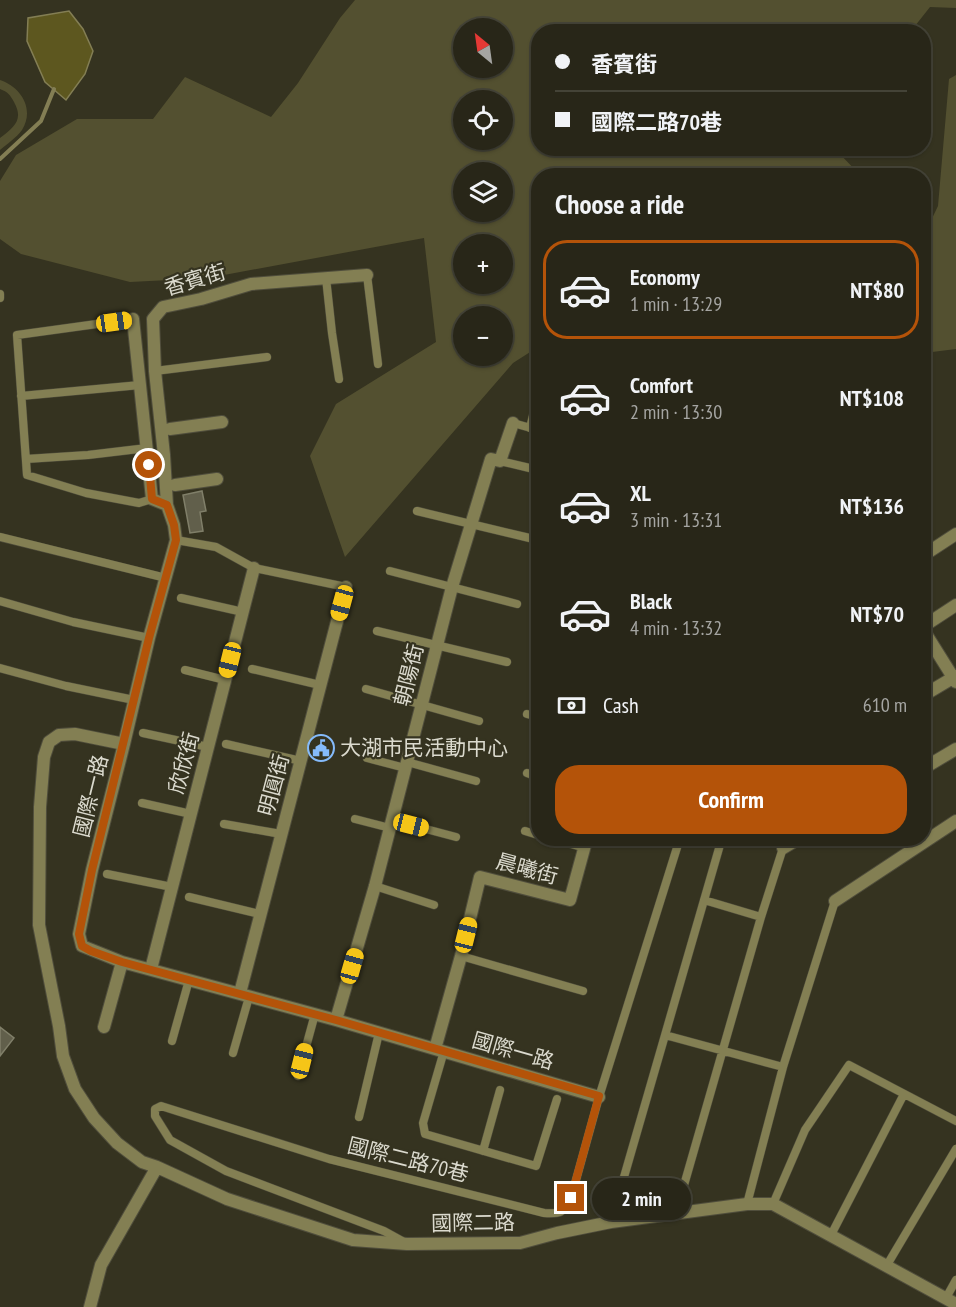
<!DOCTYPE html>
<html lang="en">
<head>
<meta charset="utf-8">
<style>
  :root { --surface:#282618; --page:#343225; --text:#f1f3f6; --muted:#a5a5a2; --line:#444337; --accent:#b45309 }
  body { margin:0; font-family:"PT Sans Narrow","Noto Sans TC",sans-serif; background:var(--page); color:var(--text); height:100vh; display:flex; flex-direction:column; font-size:22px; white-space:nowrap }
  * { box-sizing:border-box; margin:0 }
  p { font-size:20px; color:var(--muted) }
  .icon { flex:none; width:33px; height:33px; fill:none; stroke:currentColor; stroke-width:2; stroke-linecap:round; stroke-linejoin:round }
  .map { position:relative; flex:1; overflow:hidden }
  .panel { position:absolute; left:531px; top:168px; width:400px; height:678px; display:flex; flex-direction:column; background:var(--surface); border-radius:24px; box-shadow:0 2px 4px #0004,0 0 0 2px var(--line) }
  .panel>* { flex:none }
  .hud { position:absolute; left:531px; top:24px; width:400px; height:132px; border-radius:24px; box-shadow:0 2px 4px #0004,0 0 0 2px var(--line); display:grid; align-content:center; height:132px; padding:0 24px; background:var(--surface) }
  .needle { width:39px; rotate:331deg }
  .tools { position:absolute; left:453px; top:18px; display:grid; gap:12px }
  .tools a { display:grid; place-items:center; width:60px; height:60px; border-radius:50%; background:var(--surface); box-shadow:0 2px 4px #0004,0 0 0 2px var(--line); font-size:30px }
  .end { position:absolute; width:27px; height:27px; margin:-14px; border:8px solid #b45309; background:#fff; box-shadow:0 0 0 3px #fff }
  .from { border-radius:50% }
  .bubble { position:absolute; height:42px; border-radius:21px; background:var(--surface); box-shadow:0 2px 4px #0004,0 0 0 2px var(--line); font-size:20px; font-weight:600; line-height:42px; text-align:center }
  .car { position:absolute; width:18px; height:36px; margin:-18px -9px; border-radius:8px; box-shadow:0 0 4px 2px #0007; background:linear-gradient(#f5c518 24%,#345 0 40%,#f5c518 0 76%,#345 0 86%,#f5c518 0) }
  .hud b { display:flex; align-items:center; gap:21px; height:57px; font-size:22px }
  .hud b+b { border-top:2px solid var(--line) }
  .hud i { width:15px; height:15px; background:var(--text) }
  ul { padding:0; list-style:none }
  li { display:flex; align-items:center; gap:18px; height:99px; margin:0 12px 9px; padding:0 12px; border:3px solid transparent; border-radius:24px }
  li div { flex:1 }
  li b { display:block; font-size:22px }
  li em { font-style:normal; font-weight:600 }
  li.current { border-color:var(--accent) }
  li>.icon { width:54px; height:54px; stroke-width:1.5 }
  h2 { padding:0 24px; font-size:27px; line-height:72px }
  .pay { display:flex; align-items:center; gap:15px; height:66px; padding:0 24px; font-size:22px }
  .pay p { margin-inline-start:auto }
  .cta { display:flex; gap:12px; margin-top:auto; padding:12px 24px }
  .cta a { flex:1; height:69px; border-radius:24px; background:var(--accent); color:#fff; font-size:24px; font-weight:600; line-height:69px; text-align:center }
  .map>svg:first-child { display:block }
</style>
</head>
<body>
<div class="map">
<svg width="956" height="1307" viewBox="0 0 956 1307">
  <rect width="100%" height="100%" fill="#353320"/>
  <path fill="#535030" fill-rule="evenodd" d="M355,0H956V8L930,7L911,31L538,32V148L838,149L837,151L860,175L538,176V347L513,363L345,557L310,456L336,404L436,342L424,238L208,278L130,282L21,254L0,239V181L16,155L77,119H153L185,77L271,117L298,83L340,18ZM464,28H502V68H464ZM464,100H502V140H464ZM464,172H502V212H464ZM464,244H502V284H464ZM464,316H502V356H464Z
    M956,75V349L924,353V235L938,206L949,79Z
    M0,80C21,87 35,109 22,130C16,138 7,144 0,150V138C14,127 24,120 14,102C10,95 8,92 0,89Z"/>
  <path fill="#5d571f" stroke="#837e54" stroke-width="1.5" d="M69,11L83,29L93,51L85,74L66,100L45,82L27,41L28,18Z"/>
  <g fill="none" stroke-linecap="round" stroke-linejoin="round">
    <path stroke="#837e54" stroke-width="4" d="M0,159L41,121L54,89"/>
  </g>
  <path fill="#615f4b" stroke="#807f69" stroke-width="1.5" d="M202,491L206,511L200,512L203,531L190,533L183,495Z
    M0,1027L14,1038L0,1056Z"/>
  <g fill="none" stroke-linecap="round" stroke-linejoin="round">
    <defs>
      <path id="service" d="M367,275L378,364
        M326,278L332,333L339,379
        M0,294V298
        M133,319L17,335L27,475L86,493L139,503L152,499
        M155,371L267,357
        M21,396L140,385
        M513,423L538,430
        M530,428L538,395
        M26,459L88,455L147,448
        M500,461L538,470
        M417,511L538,540
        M0,537L166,578
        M176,540L216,547L254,568L346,587
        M390,571L517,604
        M181,598L243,612
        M0,601L73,622L149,638
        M377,631L507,662
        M0,668L66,686L134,700
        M252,669L320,685
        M185,670L225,680
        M366,689L479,721
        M527,714L538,717
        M143,733L208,747
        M226,744L301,761
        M367,758L405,768
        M407,762L476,781
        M527,773L538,777
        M142,803L191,814
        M355,819L390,828
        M392,820L456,837
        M224,824L281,834
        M525,831L538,835
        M550,838L585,848
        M107,874L172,887
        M375,886L434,905
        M189,897L260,914
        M704,900L761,917
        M461,956L583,991
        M665,1035L783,1067
        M172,1041L189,980
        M444,1051L423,1123L425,1134L536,1166L557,1099
        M233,1053L249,997
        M298,1076L315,1014
        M359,1117L379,1033
        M483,1151L500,1090
        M747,1204L783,1067L835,901
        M773,1204L805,1130L849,1065L956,1121
        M676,1213L761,917L783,848
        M611,1222L722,838
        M831,1235L904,1094
        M404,1242L384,1231L226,1171L170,1140L155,1116V1109L161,1106L329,1159L544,1213C562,1214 562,1213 571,1198L599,1097L680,838
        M887,1265L956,1149
        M946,1298L956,1280"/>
      <path id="minor" d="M170,429L222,422
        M175,485L217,479
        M167,505L164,455L155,371L153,319L163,307L201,299L251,284L367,275
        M924,555L956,534
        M924,626L956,605
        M924,631L956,682
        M924,695L956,676
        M124,744L149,638L176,540L174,525L167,505L152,499L133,319
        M924,768L956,749
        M783,848L800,838
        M835,901L956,821
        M151,969L254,568
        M240,993L346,587
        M336,1020L375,886L452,587L491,459L500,461L513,423
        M104,1027L122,962
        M435,1049L461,956L480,877L570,900L587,838
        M599,1097L336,1020L122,962L82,946L79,934L92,870L124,744L75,734L59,735L49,742L44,757L40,807L39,925L59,1026L63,1056L75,1089L94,1118L117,1143L142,1162L157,1167L227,1199L353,1240L407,1244L520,1243L557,1233L611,1222L747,1204H773L956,1304
        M90,1307L101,1265L157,1167"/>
    </defs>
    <use href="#service" stroke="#504e3c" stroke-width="9"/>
    <use href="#minor" stroke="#504e3c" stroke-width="14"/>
    <use href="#service" stroke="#837f53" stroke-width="8"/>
    <use href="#minor" stroke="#837f53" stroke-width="12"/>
  </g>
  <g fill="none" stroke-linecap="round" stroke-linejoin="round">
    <path stroke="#b45309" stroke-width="8" d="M149,465L152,499L167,505L174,525L176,540L149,638L92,870L79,934L82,946L91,951L122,962L336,1020L599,1096L571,1198"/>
  </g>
  <defs>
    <symbol id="civic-ring" viewBox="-11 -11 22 22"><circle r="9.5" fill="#353320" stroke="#85bbfb" stroke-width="1.5"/><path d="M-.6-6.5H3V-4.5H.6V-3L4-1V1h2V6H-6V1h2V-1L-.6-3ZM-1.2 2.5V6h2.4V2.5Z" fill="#85bbfb"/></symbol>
  </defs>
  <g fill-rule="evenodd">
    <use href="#civic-ring" x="306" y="733" width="30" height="30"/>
  </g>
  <g text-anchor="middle" stroke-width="4.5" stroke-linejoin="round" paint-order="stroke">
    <g font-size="21" fill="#dbdace" stroke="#353320">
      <text transform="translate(195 280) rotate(-16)" y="7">香賓街</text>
      <text transform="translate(409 675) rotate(-76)" y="7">朝陽街</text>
      <text transform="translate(184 763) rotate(-75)" y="7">欣欣街</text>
      <text transform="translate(274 785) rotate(-75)" y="7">明圓街</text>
      <text transform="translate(91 796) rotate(-76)" y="7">國際一路</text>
      <text transform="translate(527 869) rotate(15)" y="7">晨曦街</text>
      <text transform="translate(513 1051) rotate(16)" y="7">國際一路</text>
      <text transform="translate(408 1160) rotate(14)" y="7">國際二路70巷</text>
      <text transform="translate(473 1223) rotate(-1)" y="7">國際二路</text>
    </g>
    <g font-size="21" fill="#dbdace" stroke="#353320" text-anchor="start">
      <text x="340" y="755">大湖市民活動中心</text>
    </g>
  </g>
</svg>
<div class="tools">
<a><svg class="needle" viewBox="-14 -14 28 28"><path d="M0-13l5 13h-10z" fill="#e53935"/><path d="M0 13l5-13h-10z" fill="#a5a5a2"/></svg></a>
<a><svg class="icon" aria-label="locate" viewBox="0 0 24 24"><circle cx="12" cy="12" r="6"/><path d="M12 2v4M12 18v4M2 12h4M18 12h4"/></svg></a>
<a><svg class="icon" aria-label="layers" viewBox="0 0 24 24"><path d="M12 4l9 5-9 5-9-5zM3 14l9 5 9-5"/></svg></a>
<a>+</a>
<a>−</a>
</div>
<i class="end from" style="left:149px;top:465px"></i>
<i class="end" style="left:571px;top:1198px"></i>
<div class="bubble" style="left:592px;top:1178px;width:99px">2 min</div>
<i class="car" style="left:114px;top:322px;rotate:82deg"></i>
<i class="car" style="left:342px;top:603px;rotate:195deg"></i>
<i class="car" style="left:230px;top:660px;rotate:194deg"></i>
<i class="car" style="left:411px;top:825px;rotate:104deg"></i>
<i class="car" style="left:466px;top:935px;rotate:14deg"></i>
<i class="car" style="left:352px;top:966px;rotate:16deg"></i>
<i class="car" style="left:302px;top:1061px;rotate:14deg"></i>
<div class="hud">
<b><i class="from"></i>香賓街</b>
<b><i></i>國際二路70巷</b>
</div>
<section class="panel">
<h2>Choose a ride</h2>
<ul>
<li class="current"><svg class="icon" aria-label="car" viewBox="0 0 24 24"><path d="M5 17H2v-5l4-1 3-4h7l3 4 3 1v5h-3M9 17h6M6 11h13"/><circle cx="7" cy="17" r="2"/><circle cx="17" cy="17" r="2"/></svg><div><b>Economy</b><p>1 min · 13:29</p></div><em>NT$80</em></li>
<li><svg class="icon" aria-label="car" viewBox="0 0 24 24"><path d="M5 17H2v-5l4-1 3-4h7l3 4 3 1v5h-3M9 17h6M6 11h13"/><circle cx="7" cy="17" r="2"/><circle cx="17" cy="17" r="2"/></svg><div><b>Comfort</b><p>2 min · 13:30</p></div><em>NT$108</em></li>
<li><svg class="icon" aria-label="car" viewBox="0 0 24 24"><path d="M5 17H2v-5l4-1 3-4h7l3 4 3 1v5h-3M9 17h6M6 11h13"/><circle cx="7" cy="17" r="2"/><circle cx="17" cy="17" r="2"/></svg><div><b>XL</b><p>3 min · 13:31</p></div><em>NT$136</em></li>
<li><svg class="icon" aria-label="car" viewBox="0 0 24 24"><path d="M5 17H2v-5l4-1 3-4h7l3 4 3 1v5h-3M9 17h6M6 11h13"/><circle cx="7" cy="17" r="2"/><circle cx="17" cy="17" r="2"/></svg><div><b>Black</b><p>4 min · 13:32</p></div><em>NT$70</em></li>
</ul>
<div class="pay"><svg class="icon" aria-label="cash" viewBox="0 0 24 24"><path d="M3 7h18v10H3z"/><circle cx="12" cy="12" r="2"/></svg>Cash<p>610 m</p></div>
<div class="cta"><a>Confirm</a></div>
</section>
</div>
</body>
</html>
